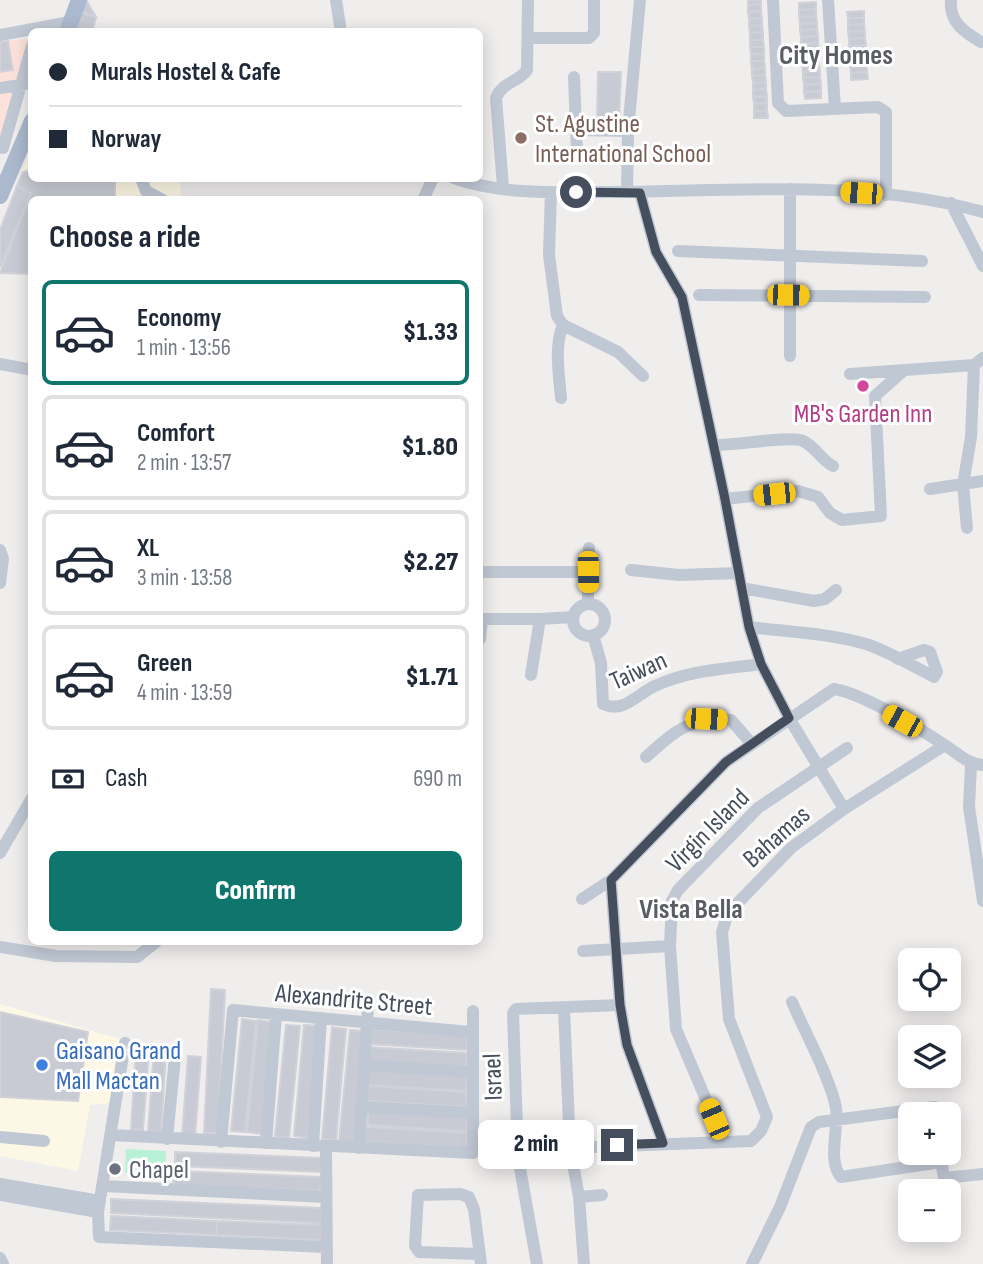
<!DOCTYPE html>
<html lang="en">
<head>
<meta charset="utf-8">
<style>
  :root { --surface:#fff; --page:#f6f6f7; --text:#1f2937; --muted:#747a83; --line:#e0e1e3; --accent:#0f766e }
  body { margin:0; font-family:"Sofia Sans Condensed",sans-serif; background:var(--page); color:var(--text); height:100vh; display:flex; flex-direction:column; font-size:26px; white-space:nowrap }
  * { box-sizing:border-box; margin:0 }
  p { font-size:23px; color:var(--muted) }
  .icon { flex:none; width:38px; height:38px; fill:none; stroke:currentColor; stroke-width:2; stroke-linecap:round; stroke-linejoin:round }
  .map { position:relative; flex:1; overflow:hidden }
  .details { position:absolute; left:28px; top:196px; width:455px; height:749px; display:flex; flex-direction:column; background:var(--surface); border-radius:10px; box-shadow:0 4px 18px #0003 }
  .details>* { flex:none }
  .banner { position:absolute; left:28px; top:28px; width:455px; height:154px; border-radius:10px; box-shadow:0 4px 18px #0003; display:grid; align-content:center; height:154px; padding:0 21px; background:var(--surface) }
  .fabs { position:absolute; left:898px; top:948px; display:grid; gap:14px }
  .fabs a { display:grid; place-items:center; width:63px; height:63px; border-radius:10px; background:var(--surface); box-shadow:0 4px 18px #0003; font-size:35px }
  .end { position:absolute; width:32px; height:32px; margin:-16px; border:9px solid #454e5c; background:#fff; box-shadow:0 0 0 4px #fff }
  .from { border-radius:50% }
  .bubble { position:absolute; height:49px; border-radius:10px; background:var(--surface); box-shadow:0 4px 18px #0003; font-size:23px; font-weight:800; line-height:49px; text-align:center }
  .car { position:absolute; width:21px; height:42px; margin:-21px -10px; border-radius:9px; box-shadow:0 0 5px 2px #0007; background:linear-gradient(#f5c518 24%,#345 0 40%,#f5c518 0 76%,#345 0 86%,#f5c518 0) }
  .banner b { display:flex; align-items:center; gap:24px; height:66px; font-size:26px }
  .banner b+b { border-top:2px solid var(--line) }
  .banner i { width:18px; height:18px; background:var(--text) }
  ul { padding:0; list-style:none }
  li { display:flex; align-items:center; gap:21px; height:105px; margin:0 14px 10px; padding:0 7px; border:4px solid var(--line); border-radius:10px }
  li div { flex:1 }
  li b { display:block; font-size:26px }
  li em { font-style:normal; font-weight:800 }
  li.on { border-color:var(--accent) }
  li>.icon { width:63px; height:63px; stroke-width:1.5 }
  h2 { padding:0 21px; font-size:32px; line-height:84px }
  .pay { display:flex; align-items:center; gap:18px; height:77px; padding:0 21px; font-size:26px }
  .pay p { margin-inline-start:auto }
  .action { display:flex; gap:14px; margin-top:auto; padding:14px 21px }
  .action a { flex:1; height:80px; border-radius:10px; background:var(--accent); color:#fff; font-size:28px; font-weight:800; line-height:80px; text-align:center }
  .map>svg:first-child { display:block }
</style>
</head>
<body>
<div class="map">
<svg width="983" height="1264" viewBox="0 0 983 1264">
  <rect width="100%" height="100%" fill="#f0eded"/>
  <path fill="#fdf8e5" d="M31,147L32,178L180,179L181,199L32,200L31,274L0,273V230Z
    M0,1004L120,1039L111,1103L90,1105L78,1171L0,1156Z"/>
  <path fill="#fce2db" d="M29,39L4,152L0,153V41Z"/>
  <path fill="#b8f1d5" d="M126,1149L166,1151L165,1175L125,1173Z"/>
  <path fill="#c9cbd4" stroke="#d1d2d9" stroke-width="2" d="M86,0L96,17L78,11Z
    M748,0H761V4L748,5Z
    M816,2V9L799,10V3Z
    M761,4V11L748,12V5Z
    M816,9V16L799,17V10Z
    M78,11L96,17L92,32H72Z
    M761,11L762,18L749,19L748,12Z
    M864,11V18H848L847,12Z
    M816,16L817,23L800,24L799,17Z
    M762,18V25L749,26V19Z
    M848,18H864V24L848,25Z
    M817,23V29L800,31V24Z
    M864,24L865,31L848,32V25Z
    M762,25L763,32L750,33L749,26Z
    M817,29L818,36L801,37L800,31Z
    M865,31V38L849,39L848,32Z
    M763,32V40H750V33Z
    M818,36V43L801,44V37Z
    M865,38L866,45L849,46V39Z
    M750,40H763L764,47H750Z
    M8,41L13,70L0,72V42Z
    M818,43L819,50L802,51L801,44Z
    M866,45V52L850,53L849,46Z
    M750,47H764V54H751Z
    M819,50V57L802,58V51Z
    M866,52V59L850,60V53Z
    M751,54H764V61H751Z
    M819,57V64H802V58Z
    M866,59L867,65L850,66V60Z
    M751,61H764L765,68L752,69Z
    M802,64H819L820,71L803,72Z
    M867,65V72L851,73L850,66Z
    M765,68V75L752,76V69Z
    M820,71V77L803,78V72Z
    M598,72H621L619,120L597,119Z
    M867,72L868,79L851,80V73Z
    M765,75L766,82L753,83L752,76Z
    M820,77L821,84L804,85L803,78Z
    M766,82V89L753,90V83Z
    M821,84V91L804,92V85Z
    M766,89L767,96L753,97V90Z
    M821,91V98L805,99L804,92Z
    M767,96V103L754,104L753,97Z
    M767,103V111H754V104Z
    M754,111H767L768,118H754Z
    M32,170V178H115V200H32V274L0,273L31,193L17,186L23,172Z
    M17,186L31,193L0,267V230Z
    M211,989L225,990L218,1133H204Z
    M0,1012L88,1032L78,1101L0,1097Z
    M242,1019L256,1021L245,1132L231,1131Z
    M258,1020L272,1022L262,1134L247,1132Z
    M286,1025L300,1026L289,1138L275,1136Z
    M304,1025L319,1026L308,1138L294,1136Z
    M332,1027L346,1029L336,1141L322,1139Z
    M369,1029L467,1035V1050L368,1044Z
    M350,1030L364,1031L354,1143L339,1141Z
    M367,1047L467,1053L466,1068L367,1062Z
    M136,1049L149,1050L143,1130L131,1129Z
    M154,1051L166,1052L161,1132L148,1131Z
    M188,1056L201,1057L195,1137L182,1136Z
    M368,1070L467,1076L466,1091L368,1085Z
    M368,1086L467,1092L466,1107L368,1101Z
    M368,1110L467,1117L466,1131L368,1125Z
    M366,1127L467,1133L466,1148L365,1142Z
    M175,1152L322,1158V1172L175,1166Z
    M174,1171L321,1177L320,1191L173,1185Z
    M111,1199L322,1208L321,1223L111,1213Z
    M111,1216L217,1221V1235L110,1230Z
    M217,1221L322,1225L321,1240L217,1235Z"/>
  <g fill="none" stroke-linecap="round" stroke-linejoin="round">
    <path stroke="#c0c8d4" stroke-width="12" d="M336,0L341,32
      M773,0L778,103L786,111L878,107L886,112V195
      M828,0L835,108
      M951,0C949,22 964,32 981,42
      M0,35L70,22
      M528,38H589L594,33V0
      M574,77L577,153
      M0,88L32,83
      M577,130L628,131
      M3,148L32,46
      M141,178L146,191L163,200
      M454,178C504,196 565,192 617,192C739,191 865,179 983,212
      M503,187L496,98C503,81 518,83 527,70L528,0
      M551,192L549,255L557,316L563,325L618,352L643,376
      M627,192L628,131L640,0
      M640,193L656,252L682,297L725,499L749,627L761,664L789,718L844,809
      M423,200L433,178
      M951,203L983,266
      M678,251L922,261
      M699,295L925,297
      M790,356V189
      M0,364L32,370
      M850,374L974,365L983,358
      M561,398C559,374 554,347 563,325
      M714,445C733,446 791,435 803,441C816,447 821,460 833,466
      M930,489L983,481
      M725,499L798,491L818,497L830,513L842,520L881,516L875,396L903,371
      M967,528L963,485L971,437L974,365
      M0,550L3,559L0,583
      M631,570L679,575L739,573
      M480,572H588L589,548
      M588,572V604
      M742,588L814,601L825,599L836,590
      M573 620a16 16 0 1 1 32 0a16 16 0 1 1-32 0Z
      M480,619H540
      M749,627C788,632 831,633 869,645C891,653 913,666 934,677L937,672L930,652L924,650L898,659
      M593,635L601,663L603,704C623,714 637,694 655,686C689,670 725,669 761,664
      M480,639L482,619
      M531,675L540,619L573,617
      M646,757C676,730 689,718 731,720L751,743
      M971,765L969,807L983,901
      M0,853L32,798
      M611,880L620,1005L627,1045L663,1143
      M582,899L611,880L726,762L834,689C864,694 919,728 946,746C959,754 967,764 983,765
      M0,947L56,956L137,957L156,942
      M583,951L670,946
      M792,1002C804,1030 831,1080 836,1108C839,1128 827,1161 841,1177L941,1162
      M564,1008L570,1148L579,1197L584,1264
      M125,1043L98,1212L99,1237L325,1247
      M364,1065L471,1072
      M361,1107L471,1113
      M111,1135L473,1153V1011
      M0,1137L44,1141
      M167,1139L175,1057
      M221,1142L233,1010L470,1032
      M724,1142L676,1029L670,946L672,901L678,890L758,808L847,748
      M266,1143L276,1015
      M313,1146L321,1018
      M326,1148L327,1264
      M359,1148L368,1007
      M570,1148L751,1141L761,1131L767,1117L729,1019L722,932L728,913L791,848L844,809L945,745
      M940,1153L944,1178L983,1174
      M0,1184L100,1201
      M103,1186L325,1197
      M0,1195L98,1212
      M579,1197L602,1195
      M477,1254L419,1252L415,1246L418,1195L460,1194L469,1197L474,1209L481,1264
      M0,1258L3,1264
      M537,1264L518,1157L513,1013L516,1009L620,1005
      M752,1264L780,1207L811,1127L819,1122L935,1107V1115"/>
    <path stroke="#abb9ce" stroke-width="16" d="M67,32L79,0
      M0,196L32,121"/>
  </g>
  <g fill="none" stroke-linecap="round" stroke-linejoin="round">
    <path stroke="#454e5c" stroke-width="9" d="M576,192L640,193L656,252L682,297L725,499L749,627L761,664L789,718L726,762L611,880L620,1005L627,1045L663,1143L617,1145"/>
  </g>
  <circle fill="#8d6e63" stroke="#fff" stroke-width="2.5" cx="521" cy="138" r="7"/>
  <circle fill="#d1479c" stroke="#fff" stroke-width="2.5" cx="863" cy="386" r="7"/>
  <circle fill="#3f7fe0" stroke="#fff" stroke-width="2.5" cx="42" cy="1065" r="7"/>
  <circle fill="#6b7280" stroke="#fff" stroke-width="2.5" cx="115" cy="1169" r="7"/>
  <g text-anchor="middle" stroke-width="6" stroke-linejoin="round" paint-order="stroke">
    <g font-size="26" fill="#785e54" stroke="#fff" text-anchor="start">
      <text x="535" y="132">St. Agustine<tspan x="535" dy="30">International School</tspan></text>
    </g>
    <g font-size="26" fill="#b23c85" stroke="#fff">
      <text x="863" y="422">MB's Garden Inn</text>
    </g>
    <g font-size="26" fill="#454e5c" stroke="#fff">
      <text transform="translate(638 670) rotate(-24)" y="9">Taiwan</text>
      <text transform="translate(707 830) rotate(-45)" y="9">Virgin Island</text>
      <text transform="translate(776 836) rotate(-41)" y="9">Bahamas</text>
      <text transform="translate(354 999) rotate(5)" y="9">Alexandrite Street</text>
      <text transform="translate(492 1077) rotate(-92)" y="9">Israel</text>
    </g>
    <g font-size="26" fill="#366cbe" stroke="#fff" text-anchor="start">
      <text x="56" y="1059">Gaisano Grand<tspan x="56" dy="30">Mall Mactan</tspan></text>
    </g>
    <g font-size="26" fill="#5b616d" stroke="#fff" text-anchor="start">
      <text x="129" y="1178">Chapel</text>
    </g>
    <g font-size="28" font-weight="bold" fill="#5a5d63" stroke="#fff">
      <text x="836" y="64">City Homes</text>
      <text x="691" y="918">Vista Bella</text>
    </g>
  </g>
</svg>
<div class="fabs">
<a><svg class="icon" aria-label="locate" viewBox="0 0 24 24"><circle cx="12" cy="12" r="6"/><path d="M12 2v4M12 18v4M2 12h4M18 12h4"/></svg></a>
<a><svg class="icon" aria-label="layers" viewBox="0 0 24 24"><path d="M12 4l9 5-9 5-9-5zM3 14l9 5 9-5"/></svg></a>
<a>+</a>
<a>−</a>
</div>
<i class="end from" style="left:576px;top:192px"></i>
<i class="end" style="left:617px;top:1145px"></i>
<div class="bubble" style="left:478px;top:1120px;width:116px">2 min</div>
<i class="car" style="left:861px;top:193px;rotate:274deg"></i>
<i class="car" style="left:788px;top:295px;rotate:91deg"></i>
<i class="car" style="left:774px;top:494px;rotate:264deg"></i>
<i class="car" style="left:588px;top:572px;rotate:179deg"></i>
<i class="car" style="left:706px;top:719px;rotate:92deg"></i>
<i class="car" style="left:902px;top:721px;rotate:299deg"></i>
<i class="car" style="left:714px;top:1119px;rotate:337deg"></i>
<div class="banner">
<b><i class="from"></i>Murals Hostel &amp; Cafe</b>
<b><i></i>Norway</b>
</div>
<section class="details">
<h2>Choose a ride</h2>
<ul>
<li class="on"><svg class="icon" aria-label="car" viewBox="0 0 24 24"><path d="M5 17H2v-5l4-1 3-4h7l3 4 3 1v5h-3M9 17h6M6 11h13"/><circle cx="7" cy="17" r="2"/><circle cx="17" cy="17" r="2"/></svg><div><b>Economy</b><p>1 min · 13:56</p></div><em>$1.33</em></li>
<li><svg class="icon" aria-label="car" viewBox="0 0 24 24"><path d="M5 17H2v-5l4-1 3-4h7l3 4 3 1v5h-3M9 17h6M6 11h13"/><circle cx="7" cy="17" r="2"/><circle cx="17" cy="17" r="2"/></svg><div><b>Comfort</b><p>2 min · 13:57</p></div><em>$1.80</em></li>
<li><svg class="icon" aria-label="car" viewBox="0 0 24 24"><path d="M5 17H2v-5l4-1 3-4h7l3 4 3 1v5h-3M9 17h6M6 11h13"/><circle cx="7" cy="17" r="2"/><circle cx="17" cy="17" r="2"/></svg><div><b>XL</b><p>3 min · 13:58</p></div><em>$2.27</em></li>
<li><svg class="icon" aria-label="car" viewBox="0 0 24 24"><path d="M5 17H2v-5l4-1 3-4h7l3 4 3 1v5h-3M9 17h6M6 11h13"/><circle cx="7" cy="17" r="2"/><circle cx="17" cy="17" r="2"/></svg><div><b>Green</b><p>4 min · 13:59</p></div><em>$1.71</em></li>
</ul>
<div class="pay"><svg class="icon" aria-label="cash" viewBox="0 0 24 24"><path d="M3 7h18v10H3z"/><circle cx="12" cy="12" r="2"/></svg>Cash<p>690 m</p></div>
<div class="action"><a>Confirm</a></div>
</section>
</div>
</body>
</html>
